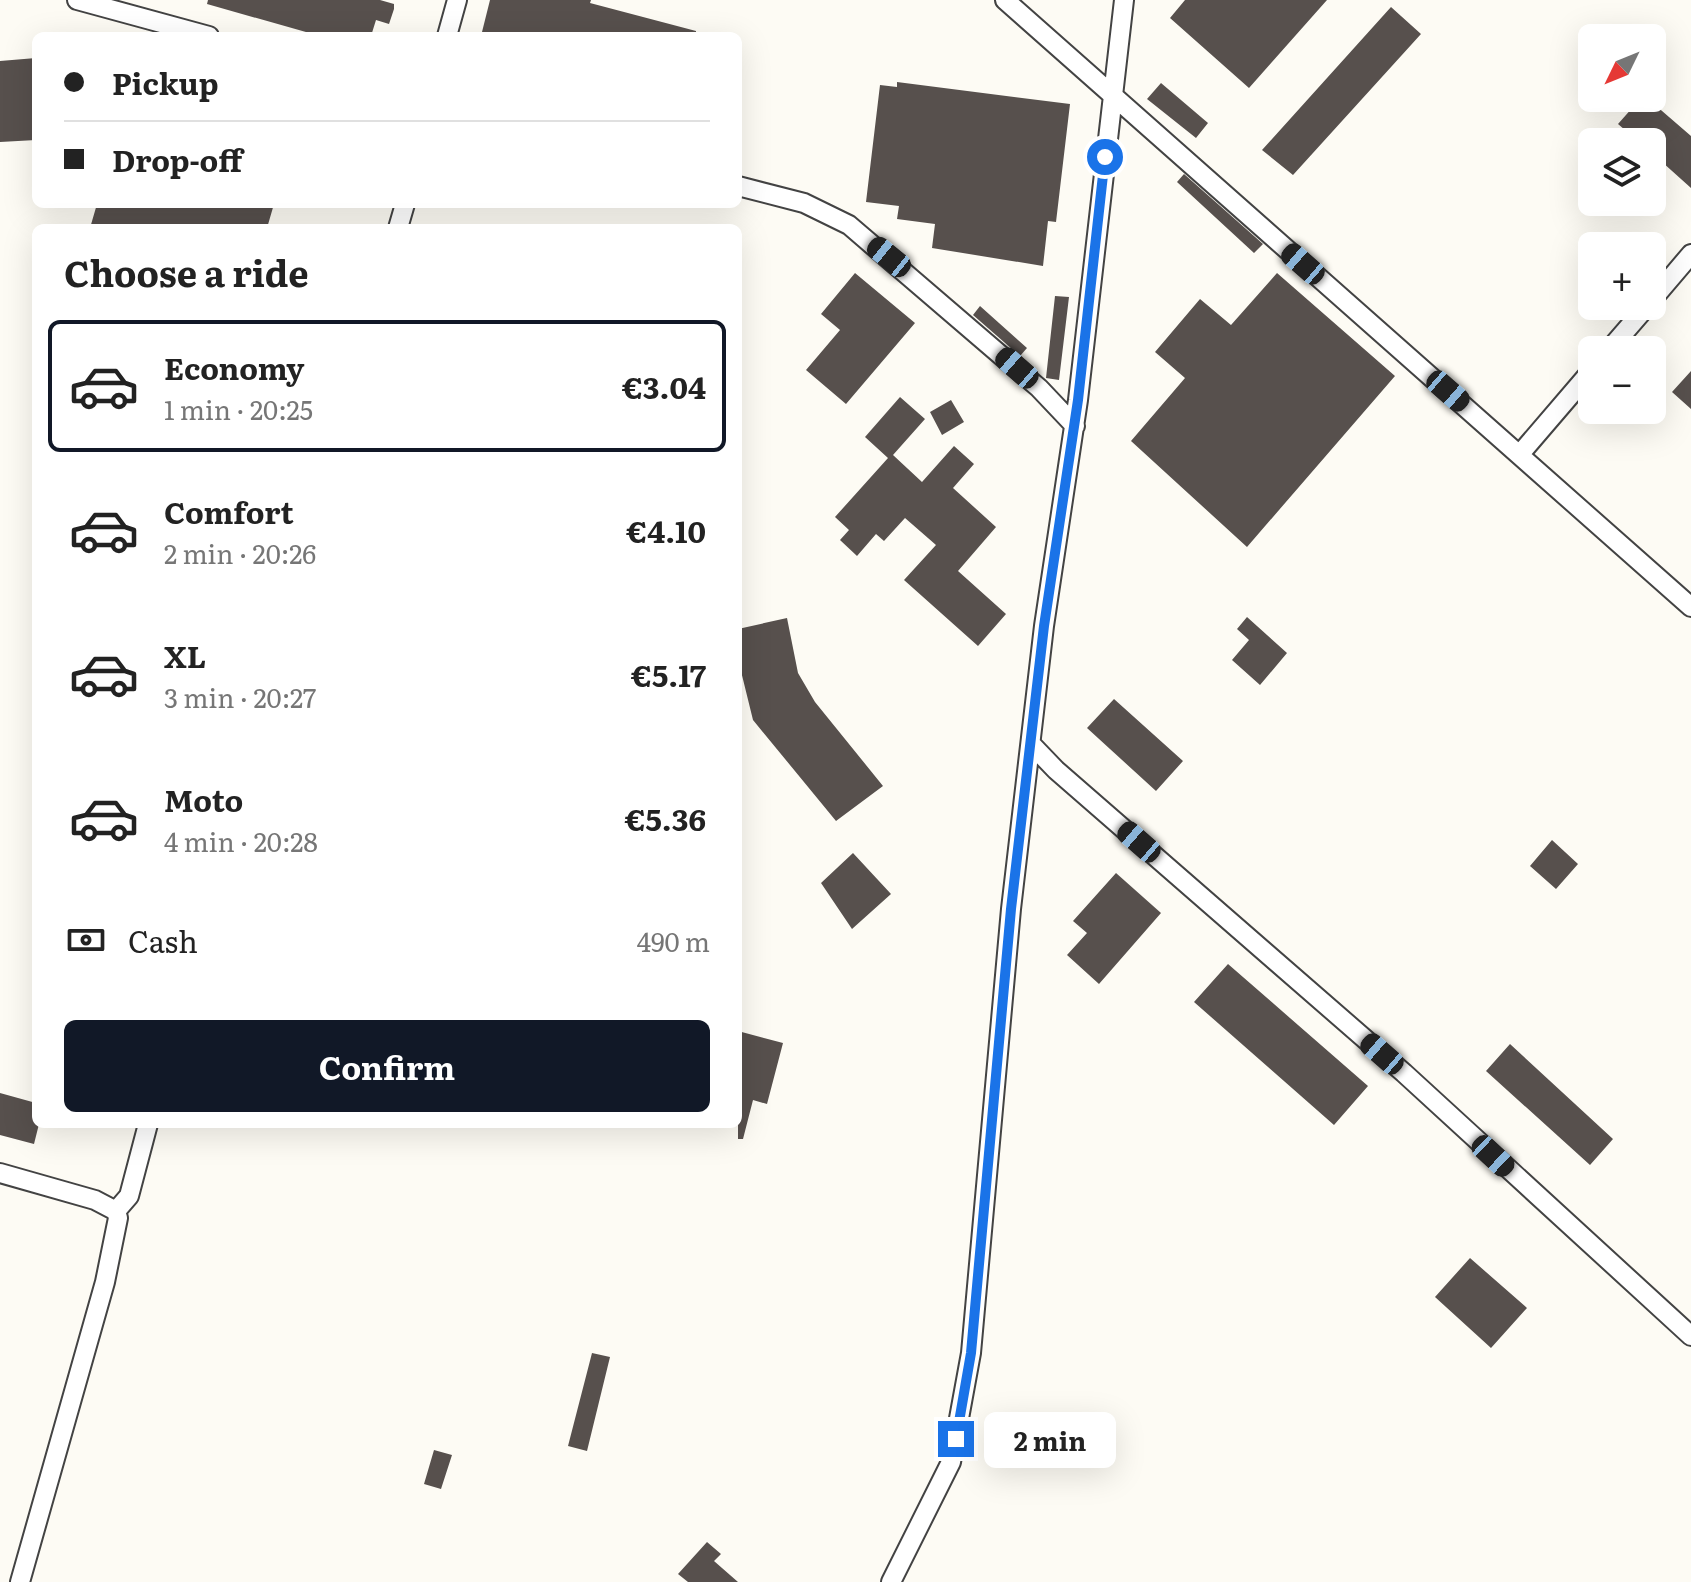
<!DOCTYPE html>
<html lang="en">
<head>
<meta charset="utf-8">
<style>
  :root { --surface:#fff; --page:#f6f6f6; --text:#222; --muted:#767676; --line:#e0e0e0; --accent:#111827 }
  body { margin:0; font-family:Literata,serif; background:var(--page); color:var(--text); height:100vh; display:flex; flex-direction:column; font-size:30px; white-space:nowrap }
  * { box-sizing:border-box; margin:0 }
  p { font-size:26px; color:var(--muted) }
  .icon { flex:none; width:44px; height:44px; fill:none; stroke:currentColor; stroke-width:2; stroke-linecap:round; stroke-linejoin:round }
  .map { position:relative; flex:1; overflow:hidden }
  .sheet { position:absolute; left:32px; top:224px; width:710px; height:904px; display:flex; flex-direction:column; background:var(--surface); border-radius:12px; box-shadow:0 8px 32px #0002 }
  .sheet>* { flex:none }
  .banner { position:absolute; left:32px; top:32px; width:710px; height:176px; border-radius:12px; box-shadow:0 8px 32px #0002; display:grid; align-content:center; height:176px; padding:0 32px; background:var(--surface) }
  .needle { width:52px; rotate:227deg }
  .buttons { position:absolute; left:1578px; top:24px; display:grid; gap:16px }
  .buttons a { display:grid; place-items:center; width:88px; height:88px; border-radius:12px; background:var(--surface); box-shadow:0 8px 32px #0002; font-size:40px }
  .end { position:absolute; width:36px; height:36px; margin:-18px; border:10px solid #1a73e8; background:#fff; box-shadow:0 0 0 4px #fff }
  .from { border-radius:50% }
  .bubble { position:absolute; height:56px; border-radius:12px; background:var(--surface); box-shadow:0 8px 32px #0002; font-size:26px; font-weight:700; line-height:56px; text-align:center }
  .car { position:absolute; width:24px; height:48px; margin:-24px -12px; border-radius:10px; box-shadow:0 0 6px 2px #0007; background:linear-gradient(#222 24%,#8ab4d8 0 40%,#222 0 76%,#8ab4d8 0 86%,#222 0) }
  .banner b { display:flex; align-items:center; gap:28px; height:76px; font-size:30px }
  .banner b+b { border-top:2px solid var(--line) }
  .banner i { width:20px; height:20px; background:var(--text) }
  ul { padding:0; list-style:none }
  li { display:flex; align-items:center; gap:24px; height:132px; margin:0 16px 12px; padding:0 16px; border:4px solid transparent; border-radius:12px }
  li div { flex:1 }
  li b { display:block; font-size:30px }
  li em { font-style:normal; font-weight:700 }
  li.current { border-color:var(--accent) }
  li>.icon { width:72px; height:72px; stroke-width:1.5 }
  h2 { padding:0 32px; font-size:36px; line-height:96px }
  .pay { display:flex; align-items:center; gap:20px; height:88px; padding:0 32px; font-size:30px }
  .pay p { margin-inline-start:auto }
  .action { display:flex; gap:16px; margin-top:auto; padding:16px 32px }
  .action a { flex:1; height:92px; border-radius:12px; background:var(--accent); color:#fff; font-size:32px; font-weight:700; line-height:92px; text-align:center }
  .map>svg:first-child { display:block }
</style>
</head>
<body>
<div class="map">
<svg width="1691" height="1582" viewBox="0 0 1691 1582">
  <rect width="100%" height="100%" fill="#fdfbf4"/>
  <path fill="#57504d" d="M208,0H380L394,4V9L389,24L376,20L371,36H320L207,4Z
    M490,0H591L590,3L696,31V36H481Z
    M1185,0H1327L1249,88L1170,18Z
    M1391,7L1421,34L1293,175L1262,150Z
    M36,58V140L0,142V61Z
    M897,82L1070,104L1056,222L1048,221L1043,266L932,248L935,224L897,219L899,206L866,202L880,85L897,87Z
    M1161,83L1208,123L1196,138L1147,99Z
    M1641,98H1647L1691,136V188L1652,153V142H1639L1618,124Z
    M1184,174L1263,244L1254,253L1177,182Z
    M97,204H274L267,228H90Z
    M855,273L915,323L846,404L806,370L840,330L821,314Z
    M1277,273L1395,376L1247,547L1131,441L1185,378L1155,352L1200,299L1231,325Z
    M1055,296L1069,297L1059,380L1046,378Z
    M980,306L1027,348L1020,356L973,315Z
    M1691,371V409L1672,392Z
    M900,397L925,419L893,455L922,482L954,446L974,464L953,488L996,527L958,571L1006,614L978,646L904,580L936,545L905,518L884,541L876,534L857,556L840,540L849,530L835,517L888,458L865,437Z
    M951,400L964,422L942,435L930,412Z
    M1247,617L1287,653L1260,685L1232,660L1249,640L1237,629Z
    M787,618L798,673L815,702L883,786L836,821L753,720L738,659V629Z
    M1114,699L1183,761L1156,791L1087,728Z
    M1552,840L1578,864L1556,889L1530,866Z
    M853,853L891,894L852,929L821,883Z
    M1116,873L1161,913L1099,984L1067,955L1087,933L1073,921Z
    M1228,964L1368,1086L1334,1125L1194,1002Z
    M738,1031L783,1043L767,1104L753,1100L743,1139H738Z
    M1510,1044L1613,1139L1590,1165L1486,1071Z
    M0,1093L36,1103V1124H39L34,1144L0,1135Z
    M1470,1258L1527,1308L1491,1348L1435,1297Z
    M592,1353L610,1357L587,1451L568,1446Z
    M434,1450L452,1455L441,1489L424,1484Z
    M707,1542L721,1554L714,1561L738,1582H688L678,1574Z"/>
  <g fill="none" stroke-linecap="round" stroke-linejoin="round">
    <defs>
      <path id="street" d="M77,0L209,36
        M1005,0L1691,607
        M447,36L457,0
        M738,186L804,203L849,225L1039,388L1075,426
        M398,228L405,204
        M1652,300L1691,254
        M1609,350L1647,306
        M1520,454L1592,370
        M1032,745L1056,770L1404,1073L1691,1336
        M0,1173L95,1200L116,1211L118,1218L105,1282L20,1582
        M116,1211L129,1196L148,1124
        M891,1582L951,1462L971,1353L1011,909L1044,626L1078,400L1124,0"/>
    </defs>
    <use href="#street" stroke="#434343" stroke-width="22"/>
    <use href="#street" stroke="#fff" stroke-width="18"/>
  </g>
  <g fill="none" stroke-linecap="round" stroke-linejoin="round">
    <path stroke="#1a73e8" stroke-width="10" d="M956,1439L971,1353L1011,909L1044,626L1078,400L1105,157"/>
  </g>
</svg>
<div class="buttons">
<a><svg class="needle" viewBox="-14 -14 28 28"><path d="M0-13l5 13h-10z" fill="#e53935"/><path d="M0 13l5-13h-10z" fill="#767676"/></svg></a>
<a><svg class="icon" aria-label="layers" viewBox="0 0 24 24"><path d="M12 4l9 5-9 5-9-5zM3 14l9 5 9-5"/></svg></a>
<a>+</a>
<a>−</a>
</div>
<i class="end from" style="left:1105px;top:157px"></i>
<i class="end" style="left:956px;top:1439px"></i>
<div class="bubble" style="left:984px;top:1412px;width:132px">2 min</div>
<i class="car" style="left:889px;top:257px;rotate:309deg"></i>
<i class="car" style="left:1303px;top:264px;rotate:311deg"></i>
<i class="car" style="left:1017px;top:368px;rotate:311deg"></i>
<i class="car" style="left:1448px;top:391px;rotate:131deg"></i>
<i class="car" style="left:1139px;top:842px;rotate:311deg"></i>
<i class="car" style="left:1382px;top:1054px;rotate:311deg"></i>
<i class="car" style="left:1493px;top:1156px;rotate:133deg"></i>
<div class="banner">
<b><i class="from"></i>Pickup</b>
<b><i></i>Drop-off</b>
</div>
<section class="sheet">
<h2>Choose a ride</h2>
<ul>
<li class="current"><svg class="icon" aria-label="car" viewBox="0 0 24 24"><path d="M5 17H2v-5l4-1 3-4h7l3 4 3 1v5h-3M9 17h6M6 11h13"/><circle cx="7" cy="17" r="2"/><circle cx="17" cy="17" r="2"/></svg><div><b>Economy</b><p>1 min · 20:25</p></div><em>€3.04</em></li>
<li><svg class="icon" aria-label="car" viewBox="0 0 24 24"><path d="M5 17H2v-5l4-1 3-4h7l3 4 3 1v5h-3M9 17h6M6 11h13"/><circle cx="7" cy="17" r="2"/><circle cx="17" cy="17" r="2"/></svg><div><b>Comfort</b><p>2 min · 20:26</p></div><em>€4.10</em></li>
<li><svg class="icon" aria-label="car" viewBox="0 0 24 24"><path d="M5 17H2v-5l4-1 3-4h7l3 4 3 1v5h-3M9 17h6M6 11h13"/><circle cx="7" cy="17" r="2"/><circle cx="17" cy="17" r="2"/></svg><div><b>XL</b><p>3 min · 20:27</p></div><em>€5.17</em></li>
<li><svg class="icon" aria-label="car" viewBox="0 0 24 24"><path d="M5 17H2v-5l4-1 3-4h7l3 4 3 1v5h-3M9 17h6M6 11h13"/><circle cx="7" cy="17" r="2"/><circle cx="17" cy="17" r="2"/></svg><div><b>Moto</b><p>4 min · 20:28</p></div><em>€5.36</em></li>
</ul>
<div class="pay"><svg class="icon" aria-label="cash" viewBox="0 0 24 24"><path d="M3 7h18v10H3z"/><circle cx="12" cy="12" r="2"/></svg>Cash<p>490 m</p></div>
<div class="action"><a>Confirm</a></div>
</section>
</div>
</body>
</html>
